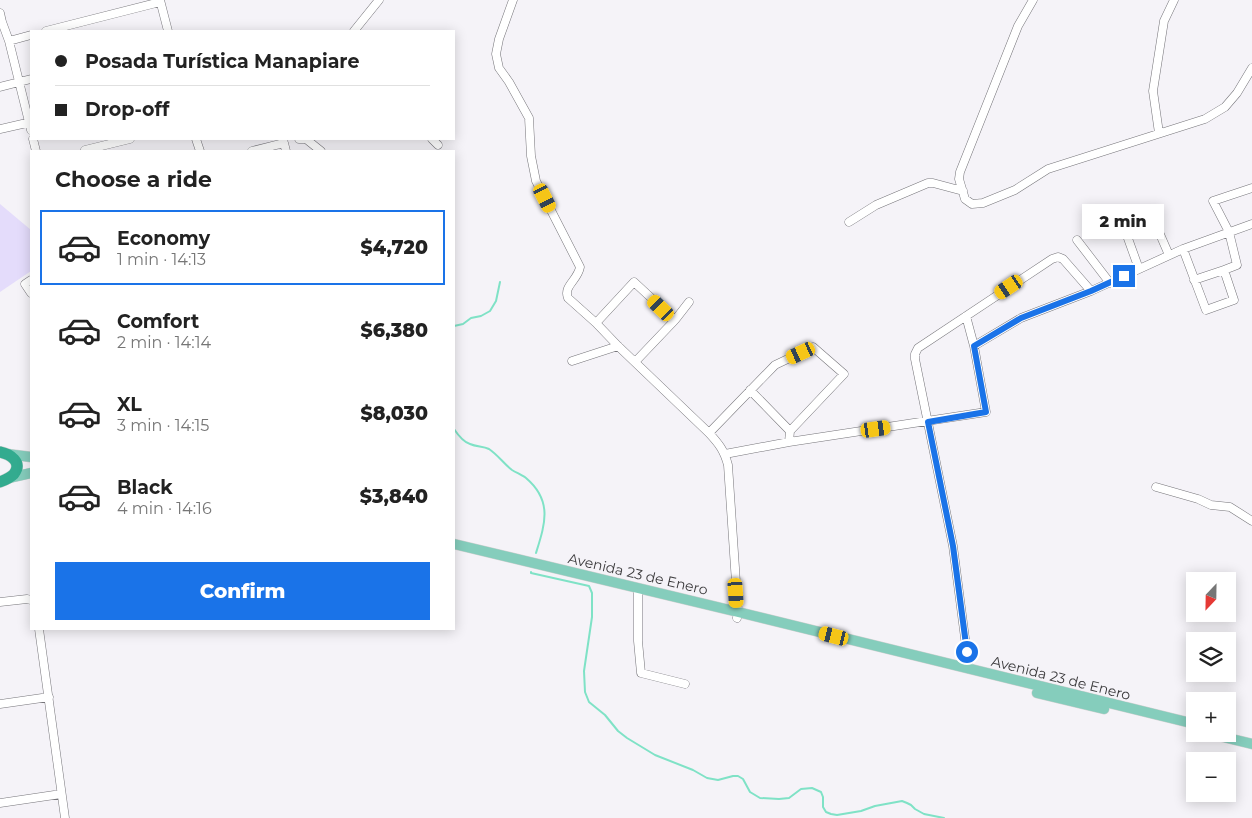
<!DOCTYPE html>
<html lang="en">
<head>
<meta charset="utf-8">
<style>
  :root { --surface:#fff; --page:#f6f6f6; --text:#222; --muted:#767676; --line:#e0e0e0; --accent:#1a73e8 }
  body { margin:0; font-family:Montserrat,sans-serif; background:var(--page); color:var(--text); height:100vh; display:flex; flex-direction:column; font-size:19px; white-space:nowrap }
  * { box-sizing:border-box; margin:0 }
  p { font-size:16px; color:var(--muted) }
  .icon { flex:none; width:28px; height:28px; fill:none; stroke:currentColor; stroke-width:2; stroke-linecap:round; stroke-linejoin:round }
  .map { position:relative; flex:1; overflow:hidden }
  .sheet { position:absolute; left:30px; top:150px; width:425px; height:480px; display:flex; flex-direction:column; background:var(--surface); border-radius:0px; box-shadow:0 2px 12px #0003 }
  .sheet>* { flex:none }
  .top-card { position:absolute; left:30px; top:30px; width:425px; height:110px; border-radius:0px; box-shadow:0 2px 12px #0003; display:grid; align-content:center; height:110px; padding:0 25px; background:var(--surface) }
  .needle { width:32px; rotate:202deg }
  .controls { position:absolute; left:1186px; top:572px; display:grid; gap:10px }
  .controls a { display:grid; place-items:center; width:50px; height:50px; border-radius:0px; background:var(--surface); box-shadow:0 2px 12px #0003; font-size:25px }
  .end { position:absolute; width:22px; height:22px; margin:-11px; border:6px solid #1a73e8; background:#fff; box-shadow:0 0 0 2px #fff }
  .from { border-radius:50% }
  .bubble { position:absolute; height:35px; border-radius:0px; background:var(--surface); box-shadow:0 2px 12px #0003; font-size:16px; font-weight:800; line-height:35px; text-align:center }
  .car { position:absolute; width:15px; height:30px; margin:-15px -8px; border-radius:6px; box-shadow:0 0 4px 1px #0007; background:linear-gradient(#f5c518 24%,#345 0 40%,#f5c518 0 76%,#345 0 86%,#f5c518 0) }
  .top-card b { display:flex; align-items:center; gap:18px; height:48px; font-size:19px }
  .top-card b+b { border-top:1px solid var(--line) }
  .top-card i { width:12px; height:12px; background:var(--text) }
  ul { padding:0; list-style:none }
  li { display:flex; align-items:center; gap:15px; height:75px; margin:0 10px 8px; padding:0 15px; border:2px solid transparent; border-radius:0px }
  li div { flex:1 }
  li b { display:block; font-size:19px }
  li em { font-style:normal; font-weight:800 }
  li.current { border-color:var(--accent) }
  li>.icon { width:45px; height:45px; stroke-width:1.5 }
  h2 { padding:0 25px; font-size:22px; line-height:60px }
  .action { display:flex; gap:10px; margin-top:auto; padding:10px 25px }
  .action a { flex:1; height:58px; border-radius:0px; background:var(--accent); color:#fff; font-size:20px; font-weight:800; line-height:58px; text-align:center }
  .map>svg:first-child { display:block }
</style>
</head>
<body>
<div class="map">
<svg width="1252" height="818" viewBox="0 0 1252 818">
  <rect width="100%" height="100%" fill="#f5f3f8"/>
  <path fill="#e4dcfb" d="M0,204L31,230V271L0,292Z"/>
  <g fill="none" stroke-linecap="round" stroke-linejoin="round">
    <path stroke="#7fe2c6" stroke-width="2" d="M454,326L463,324L471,318L481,316L490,311L496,301L500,282
      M454,429C458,435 463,442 470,444C477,447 483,446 489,449C498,455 504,464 512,470C517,473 522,475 526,478C553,501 545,524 536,553
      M531,572V573L589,586L592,593V617L584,671L585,692L589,702L605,715L618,731L627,738L655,755L693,770L707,778L718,780L733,776H738L743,779L750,792L760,798L779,799L789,798L801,789L812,788L821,792L823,797V807L826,812L831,814L837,815L861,811L875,806L902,801L907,803L911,805L915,809L924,814L944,818"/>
    <defs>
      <path id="minor" d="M160,0L168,31
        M513,0L499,39L496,54L499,68L509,82L529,118L531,156L536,181L580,267C578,280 563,286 568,298L596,323L618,346L709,433C719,444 724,450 728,465L738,612L737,618
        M1033,0L1018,26L960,172L959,179L965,199L972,204L983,203L1015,190L1048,169L1205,119L1225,107L1237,93L1252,68
        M0,13L2,22L9,41L31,130
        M46,31L160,2
        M354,31L379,0
        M9,41L31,35
        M0,87L31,79
        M0,129L31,122
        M1159,133L1153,91L1164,21L1174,0
        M33,139L36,151
        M196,139L200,151
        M299,139H306L321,151
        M432,139L438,145
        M85,150L130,139
        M252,151L284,143L286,151
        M1149,209L1169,255
        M1121,219L1139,269
        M849,222L876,205L928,183H933L963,191
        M1077,240L1110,283
        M1183,249L1206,310L1234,300L1224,270L1237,265L1229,232L1213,201L1252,188
        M31,280L25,284L31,293
        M1194,280L1224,270
        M596,323L634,282L675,320
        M974,346L1021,318L1091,291L1183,249L1252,224
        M572,361L618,346
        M635,362L675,320L689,302
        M750,390L790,431
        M709,433L775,365L813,347L844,374L790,431L789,442
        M725,454L789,442L986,412L974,346L966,316
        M1156,487L1198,499L1211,505L1230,507L1252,521
        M638,593V641L641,673L685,684
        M0,602L27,599L31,600
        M39,629L65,818
        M969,669L953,546L915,359V354L918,348L1052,259L1058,257L1063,259L1091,291
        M0,704L49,697
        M0,803L61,794"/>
      <path id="major" d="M7,454L31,457
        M9,478L31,473
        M454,544L738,612L1195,724
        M1037,693L1104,709
        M1211,734L1252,744"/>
      <path id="highway" d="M0,452C10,454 23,462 14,474C10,478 5,480 0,482"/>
    </defs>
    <use href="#minor" stroke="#76757a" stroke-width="9"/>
    <use href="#major" stroke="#d0d0d0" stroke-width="11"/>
    <use href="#highway" stroke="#d0d0d0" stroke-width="12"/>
    <use href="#minor" stroke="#fff" stroke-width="8"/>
    <use href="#major" stroke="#85cdbc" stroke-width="10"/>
    <use href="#highway" stroke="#33ab8f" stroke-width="11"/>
  </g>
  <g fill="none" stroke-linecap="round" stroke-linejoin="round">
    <path stroke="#1a73e8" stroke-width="6" d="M967,652L953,546L928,422L986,412L974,346L1021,318L1091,291L1124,276"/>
  </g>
  <g text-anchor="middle" stroke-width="4" stroke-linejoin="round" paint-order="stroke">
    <g font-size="14" fill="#3b3a3c" stroke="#f5f3f8">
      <text transform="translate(638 574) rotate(13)" y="5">Avenida 23 de Enero</text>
      <text transform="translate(1061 678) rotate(14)" y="5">Avenida 23 de Enero</text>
    </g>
  </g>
</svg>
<div class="controls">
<a><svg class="needle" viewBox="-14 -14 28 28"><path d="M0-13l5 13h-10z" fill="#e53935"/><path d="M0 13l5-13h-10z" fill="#767676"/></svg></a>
<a><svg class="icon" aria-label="layers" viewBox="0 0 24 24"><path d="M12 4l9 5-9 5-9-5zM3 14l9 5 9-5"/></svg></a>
<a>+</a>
<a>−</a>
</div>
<i class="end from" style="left:967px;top:652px"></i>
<i class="end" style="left:1124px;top:276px"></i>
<div class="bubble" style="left:1082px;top:204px;width:82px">2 min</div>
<i class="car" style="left:545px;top:198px;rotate:153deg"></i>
<i class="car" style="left:1009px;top:287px;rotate:236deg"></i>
<i class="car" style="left:661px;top:308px;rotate:314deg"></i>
<i class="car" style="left:801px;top:353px;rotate:245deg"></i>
<i class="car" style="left:876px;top:429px;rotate:82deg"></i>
<i class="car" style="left:736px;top:593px;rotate:176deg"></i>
<i class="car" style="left:834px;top:636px;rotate:284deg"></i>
<div class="top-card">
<b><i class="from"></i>Posada Turística Manapiare</b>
<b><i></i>Drop-off</b>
</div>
<section class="sheet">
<h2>Choose a ride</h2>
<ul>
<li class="current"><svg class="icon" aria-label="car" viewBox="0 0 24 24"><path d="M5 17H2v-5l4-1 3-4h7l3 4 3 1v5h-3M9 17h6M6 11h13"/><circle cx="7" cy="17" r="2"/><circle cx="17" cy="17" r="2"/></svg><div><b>Economy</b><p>1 min · 14:13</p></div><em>$4,720</em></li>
<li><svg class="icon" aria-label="car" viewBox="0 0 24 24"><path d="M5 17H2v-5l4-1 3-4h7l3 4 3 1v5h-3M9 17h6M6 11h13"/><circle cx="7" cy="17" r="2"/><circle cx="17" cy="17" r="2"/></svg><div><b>Comfort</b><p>2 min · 14:14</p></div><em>$6,380</em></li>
<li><svg class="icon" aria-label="car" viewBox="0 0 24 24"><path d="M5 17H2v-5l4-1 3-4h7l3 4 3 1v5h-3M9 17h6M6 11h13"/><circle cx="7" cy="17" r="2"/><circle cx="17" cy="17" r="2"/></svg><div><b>XL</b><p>3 min · 14:15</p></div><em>$8,030</em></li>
<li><svg class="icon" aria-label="car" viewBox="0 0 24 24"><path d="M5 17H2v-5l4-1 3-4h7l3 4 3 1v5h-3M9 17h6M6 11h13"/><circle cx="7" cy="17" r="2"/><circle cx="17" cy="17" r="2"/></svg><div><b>Black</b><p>4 min · 14:16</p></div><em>$3,840</em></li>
</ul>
<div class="action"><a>Confirm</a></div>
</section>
</div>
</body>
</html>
